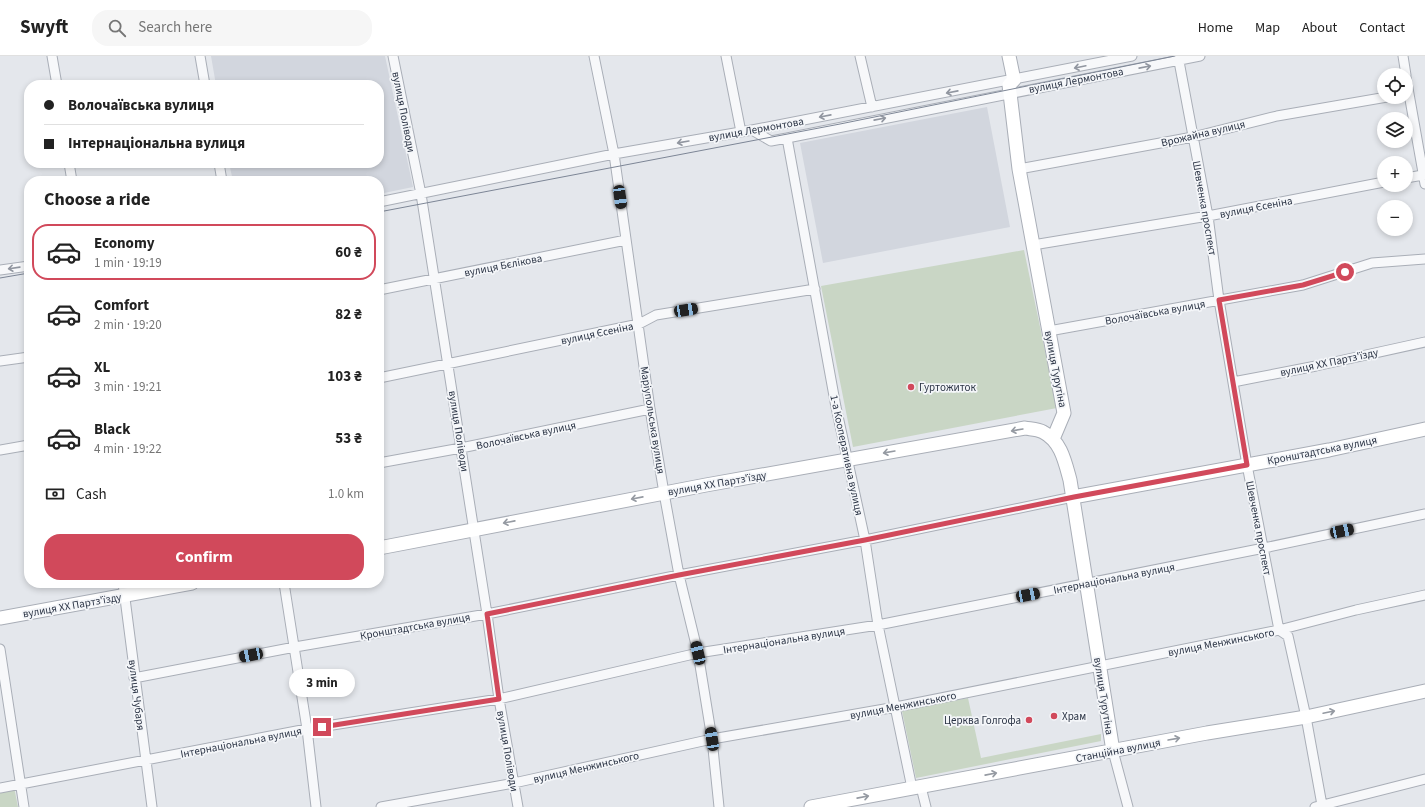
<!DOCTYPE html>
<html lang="en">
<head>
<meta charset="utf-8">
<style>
  :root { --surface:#fff; --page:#f6f6f6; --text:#222; --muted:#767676; --line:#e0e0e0; --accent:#d1495b }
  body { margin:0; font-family:"Source Sans 3",sans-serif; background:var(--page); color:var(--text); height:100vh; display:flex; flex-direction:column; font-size:15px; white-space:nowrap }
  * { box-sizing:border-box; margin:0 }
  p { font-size:13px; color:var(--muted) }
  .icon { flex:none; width:22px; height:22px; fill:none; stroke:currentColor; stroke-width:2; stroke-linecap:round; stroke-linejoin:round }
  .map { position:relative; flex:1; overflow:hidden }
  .sheet { position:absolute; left:24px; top:120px; width:360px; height:412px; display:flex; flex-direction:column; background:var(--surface); border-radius:16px; box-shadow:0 2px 6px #0003 }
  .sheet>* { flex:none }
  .banner { position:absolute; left:24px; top:24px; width:360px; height:88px; border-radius:16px; box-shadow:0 2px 6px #0003; display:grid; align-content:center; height:88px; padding:0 20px; background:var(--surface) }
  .tools { position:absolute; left:1377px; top:12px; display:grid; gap:8px }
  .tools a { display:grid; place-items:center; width:36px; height:36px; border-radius:50%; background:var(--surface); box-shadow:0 2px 6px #0003; font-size:20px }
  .end { position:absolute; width:18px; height:18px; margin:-9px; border:5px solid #d1495b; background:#fff; box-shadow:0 0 0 2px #fff }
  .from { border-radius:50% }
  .bubble { position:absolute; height:28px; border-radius:14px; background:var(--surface); box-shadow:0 2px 6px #0003; font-size:13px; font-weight:700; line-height:28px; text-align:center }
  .car { position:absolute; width:12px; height:24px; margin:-12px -6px; border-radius:5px; box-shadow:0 0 3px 1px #0007; background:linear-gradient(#222 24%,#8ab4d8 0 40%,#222 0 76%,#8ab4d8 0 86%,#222 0) }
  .banner b { display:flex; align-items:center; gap:14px; height:38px; font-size:15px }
  .banner b+b { border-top:1px solid var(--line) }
  .banner i { width:10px; height:10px; background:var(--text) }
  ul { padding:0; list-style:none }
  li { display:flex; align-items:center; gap:12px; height:56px; margin:0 8px 6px; padding:0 12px; border:2px solid transparent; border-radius:16px }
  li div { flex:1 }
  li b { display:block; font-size:15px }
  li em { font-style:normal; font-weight:700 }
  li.active { border-color:var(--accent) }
  li>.icon { width:36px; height:36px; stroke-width:1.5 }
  h2 { padding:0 20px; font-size:18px; line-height:48px }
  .pay { display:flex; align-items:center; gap:10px; height:44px; padding:0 20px; font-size:15px }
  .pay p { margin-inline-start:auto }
  .primary-button { display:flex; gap:8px; margin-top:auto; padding:8px 20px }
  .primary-button a { flex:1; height:46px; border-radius:16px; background:var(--accent); color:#fff; font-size:16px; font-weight:700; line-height:46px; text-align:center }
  header { display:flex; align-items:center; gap:24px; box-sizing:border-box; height:56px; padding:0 20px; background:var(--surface); border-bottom:1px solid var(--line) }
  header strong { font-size:19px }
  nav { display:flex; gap:22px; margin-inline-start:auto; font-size:14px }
  .search { width:280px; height:36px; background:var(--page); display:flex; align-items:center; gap:10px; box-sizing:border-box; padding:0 14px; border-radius:16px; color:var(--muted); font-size:15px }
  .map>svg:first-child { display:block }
</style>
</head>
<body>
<header>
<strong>Swyft</strong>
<div class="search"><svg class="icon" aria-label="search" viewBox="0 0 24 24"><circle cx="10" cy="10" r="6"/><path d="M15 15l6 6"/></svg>Search here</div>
<nav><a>Home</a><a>Map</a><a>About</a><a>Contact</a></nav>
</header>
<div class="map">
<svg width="1425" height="751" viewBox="0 0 1425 751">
  <rect width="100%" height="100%" fill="#e4e7ec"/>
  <path fill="#d2d6de" d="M211,0H385L413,131L379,138V125H233L229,107H379V29H216Z
    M987,51L1010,171L823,207L800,87Z"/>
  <path fill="#c9d6c5" d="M1024,194L1057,352L853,391L821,230Z
    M968,642L981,702L1101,678V685L916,722L902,655Z
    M14,731L18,751H0V734Z"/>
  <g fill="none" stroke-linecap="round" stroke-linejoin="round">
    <defs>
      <path id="street" d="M52,0L57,29
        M200,0L205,29
        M393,0L421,138L487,558L499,643L518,751
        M594,0L614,98L650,353L664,437L679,519L698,597L712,683L719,751
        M726,0L741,76
        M860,0L872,51
        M1178,0L1208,160L1219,244L1247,409L1279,574L1288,580L1306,661L1322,749
        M1403,0L1406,19
        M1406,21L1425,128
        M752,74L771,85L787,82L836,351L865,484L878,569L912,732
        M787,82L1200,0
        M69,107L72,125
        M219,107L222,125
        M1019,113L1193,81L1277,60L1387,41
        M1406,122L1423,119
        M379,146L614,98L752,74L1132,0
        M1033,189L1208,160L1384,126
        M0,214L29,210
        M379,234L626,184
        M1049,275L1303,229L1372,207L1425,203
        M0,305L29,301
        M379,322L639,268L656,259L815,233
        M1233,326L1316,310L1425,286
        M0,394L29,389
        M379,407L461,392L650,353
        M123,527L152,751
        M284,527L307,673L316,751
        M0,593L24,751
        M134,622L295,591L487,558L679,519L865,484L1073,441
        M1113,695L1128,751
        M921,731L926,751
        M0,732L307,673L499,643L698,597L878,569L1264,492L1425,458
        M381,751L514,727L712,683L896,651L1279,574L1356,554L1425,539
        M1315,751L1425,723"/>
      <path id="secondary" d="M1009,0L1014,24L1009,29L1019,113L1064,357L1053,383
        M1073,441L1329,394L1425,373
        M379,492L706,429L1025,372C1030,373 1038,373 1043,376C1061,385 1065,406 1070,424L1113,695
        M0,562L192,527
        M811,751L1207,677L1306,661L1425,635"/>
    </defs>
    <use href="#street" stroke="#a9aeb7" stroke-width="11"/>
    <use href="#secondary" stroke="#a9aeb7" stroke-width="15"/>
    <use href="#street" stroke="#f7f8fa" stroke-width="9"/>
    <use href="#secondary" stroke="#fff" stroke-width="13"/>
    <path stroke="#7d8696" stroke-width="1" d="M379,156L840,68L1175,0
      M0,222L29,217"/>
  </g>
  <defs><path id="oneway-shaft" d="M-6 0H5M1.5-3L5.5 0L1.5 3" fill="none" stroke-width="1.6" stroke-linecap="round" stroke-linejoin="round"/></defs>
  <g stroke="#9196a0">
    <use href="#oneway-shaft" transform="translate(1080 11) rotate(168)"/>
    <use href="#oneway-shaft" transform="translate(1145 11) rotate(-11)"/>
    <use href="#oneway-shaft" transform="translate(952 36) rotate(169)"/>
    <use href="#oneway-shaft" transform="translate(825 60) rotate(169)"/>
    <use href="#oneway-shaft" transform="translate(880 63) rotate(-11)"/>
    <use href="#oneway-shaft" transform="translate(683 86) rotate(170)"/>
    <use href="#oneway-shaft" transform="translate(14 212) rotate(172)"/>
  </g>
  <g stroke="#959aa2">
    <use href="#oneway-shaft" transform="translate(1017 374) rotate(170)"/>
    <use href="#oneway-shaft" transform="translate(889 396) rotate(170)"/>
    <use href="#oneway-shaft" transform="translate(637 442) rotate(169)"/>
    <use href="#oneway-shaft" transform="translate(509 466) rotate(169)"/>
    <use href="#oneway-shaft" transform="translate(1329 656) rotate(-12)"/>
    <use href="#oneway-shaft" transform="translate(1174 683) rotate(-10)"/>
    <use href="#oneway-shaft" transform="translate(991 718) rotate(-11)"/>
    <use href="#oneway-shaft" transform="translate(863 741) rotate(-11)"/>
  </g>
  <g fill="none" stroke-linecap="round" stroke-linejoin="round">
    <path stroke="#d1495b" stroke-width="5" d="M322,671L499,643L487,558L679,519L865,484L1074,441L1247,409L1219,244L1303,229L1345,216"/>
  </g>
  <g fill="#d1495b" stroke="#f4f6f9" stroke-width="1.5">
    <circle cx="911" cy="331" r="4"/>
    <circle cx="1054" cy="660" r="4"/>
    <circle cx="1029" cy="664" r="4"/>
  </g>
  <g text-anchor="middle" stroke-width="3.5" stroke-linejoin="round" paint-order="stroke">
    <g font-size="11" fill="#2b3445" stroke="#f4f6f9">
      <text transform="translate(1076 24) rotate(-11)" y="4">вулиця Лермонтова</text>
      <text transform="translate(404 56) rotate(79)" y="4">вулиця Поліводи</text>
      <text transform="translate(756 73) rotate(-10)" y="4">вулиця Лермонтова</text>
      <text transform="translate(1203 77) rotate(-13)" y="4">Врожайна вулиця</text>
      <text transform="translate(1256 151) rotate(-11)" y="4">вулиця Єсеніна</text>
      <text transform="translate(1205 152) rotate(80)" y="4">Шевченка проспект</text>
      <text transform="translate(503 209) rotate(-11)" y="4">вулиця Бєлікова</text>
      <text transform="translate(1155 256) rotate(-10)" y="4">Волочаївська вулиця</text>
      <text transform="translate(597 277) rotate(-12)" y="4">вулиця Єсеніна</text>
      <text transform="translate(1329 306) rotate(-12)" y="4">вулиця XX Партз'їзду</text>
      <text transform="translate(1056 313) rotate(79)" y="4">вулиця Турутіна</text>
      <text transform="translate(653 364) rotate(81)" y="4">Маріупольська вулиця</text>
      <text transform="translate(459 375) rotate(81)" y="4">вулиця Поліводи</text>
      <text transform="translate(526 379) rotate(-12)" y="4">Волочаївська вулиця</text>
      <text transform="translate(1322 394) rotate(-11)" y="4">Кронштадтська вулиця</text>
      <text transform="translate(847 399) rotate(78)" y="4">1-а Кооперативна вулиця</text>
      <text transform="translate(717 427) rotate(-10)" y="4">вулиця XX Партз'їзду</text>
      <text transform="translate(1259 472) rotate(79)" y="4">Шевченка проспект</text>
      <text transform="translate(1114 522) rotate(-11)" y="4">Інтернаціональна вулиця</text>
      <text transform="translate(72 549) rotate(-10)" y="4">вулиця XX Партз'їзду</text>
      <text transform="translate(415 570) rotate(-10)" y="4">Кронштадтська вулиця</text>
      <text transform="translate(784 584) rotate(-9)" y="4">Інтернаціональна вулиця</text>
      <text transform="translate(1221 586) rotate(-11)" y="4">вулиця Менжинського</text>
      <text transform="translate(137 639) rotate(83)" y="4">вулиця Чубаря</text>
      <text transform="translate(1104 640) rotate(81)" y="4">вулиця Турутіна</text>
      <text transform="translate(903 649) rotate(-11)" y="4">вулиця Менжинського</text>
      <text transform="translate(241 686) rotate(-11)" y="4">Інтернаціональна вулиця</text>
      <text transform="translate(1118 694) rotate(-11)" y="4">Станційна вулиця</text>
      <text transform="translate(508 695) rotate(80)" y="4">вулиця Поліводи</text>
      <text transform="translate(586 711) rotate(-13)" y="4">вулиця Менжинського</text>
    </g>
    <g font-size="11" fill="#2b3445" stroke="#f4f6f9" text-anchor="start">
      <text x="919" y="335">Гуртожиток</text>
      <text x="1062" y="664">Храм</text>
      <text x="1021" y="668" text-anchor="end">Церква Голгофа</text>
    </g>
  </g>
</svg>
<div class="tools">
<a><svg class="icon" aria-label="locate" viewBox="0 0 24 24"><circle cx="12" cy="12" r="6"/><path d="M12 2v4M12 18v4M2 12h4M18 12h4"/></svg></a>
<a><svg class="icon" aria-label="layers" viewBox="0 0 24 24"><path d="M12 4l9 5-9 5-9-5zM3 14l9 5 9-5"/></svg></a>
<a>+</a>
<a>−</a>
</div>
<i class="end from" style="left:1345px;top:216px"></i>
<i class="end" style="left:322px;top:671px"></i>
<div class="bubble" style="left:289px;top:613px;width:66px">3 min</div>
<i class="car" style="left:620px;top:141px;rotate:172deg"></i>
<i class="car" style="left:686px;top:254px;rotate:81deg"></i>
<i class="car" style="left:1342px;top:475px;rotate:78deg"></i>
<i class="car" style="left:1028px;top:539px;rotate:79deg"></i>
<i class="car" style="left:698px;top:597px;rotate:347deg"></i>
<i class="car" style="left:251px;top:599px;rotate:259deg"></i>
<i class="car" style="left:712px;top:683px;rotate:351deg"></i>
<div class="banner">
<b><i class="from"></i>Волочаївська вулиця</b>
<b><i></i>Інтернаціональна вулиця</b>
</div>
<section class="sheet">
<h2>Choose a ride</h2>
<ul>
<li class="active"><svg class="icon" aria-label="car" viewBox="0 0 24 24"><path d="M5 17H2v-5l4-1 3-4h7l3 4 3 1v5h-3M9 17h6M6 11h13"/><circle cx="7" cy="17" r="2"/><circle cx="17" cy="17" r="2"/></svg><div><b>Economy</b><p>1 min · 19:19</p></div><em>60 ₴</em></li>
<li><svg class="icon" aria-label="car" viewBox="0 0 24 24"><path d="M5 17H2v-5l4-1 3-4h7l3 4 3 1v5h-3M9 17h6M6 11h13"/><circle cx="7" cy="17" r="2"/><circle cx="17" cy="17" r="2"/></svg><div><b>Comfort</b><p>2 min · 19:20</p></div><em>82 ₴</em></li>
<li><svg class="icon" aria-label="car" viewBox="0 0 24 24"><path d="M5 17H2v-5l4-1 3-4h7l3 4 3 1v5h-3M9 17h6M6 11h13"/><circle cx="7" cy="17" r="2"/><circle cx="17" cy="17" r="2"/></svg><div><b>XL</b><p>3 min · 19:21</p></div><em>103 ₴</em></li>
<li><svg class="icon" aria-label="car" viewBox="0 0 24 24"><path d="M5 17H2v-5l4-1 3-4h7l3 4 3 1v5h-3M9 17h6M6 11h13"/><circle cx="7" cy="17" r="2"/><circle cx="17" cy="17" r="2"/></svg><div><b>Black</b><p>4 min · 19:22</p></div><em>53 ₴</em></li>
</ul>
<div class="pay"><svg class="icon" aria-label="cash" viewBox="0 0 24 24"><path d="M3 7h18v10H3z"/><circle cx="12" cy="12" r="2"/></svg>Cash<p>1.0 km</p></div>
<div class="primary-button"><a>Confirm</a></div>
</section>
</div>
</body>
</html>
